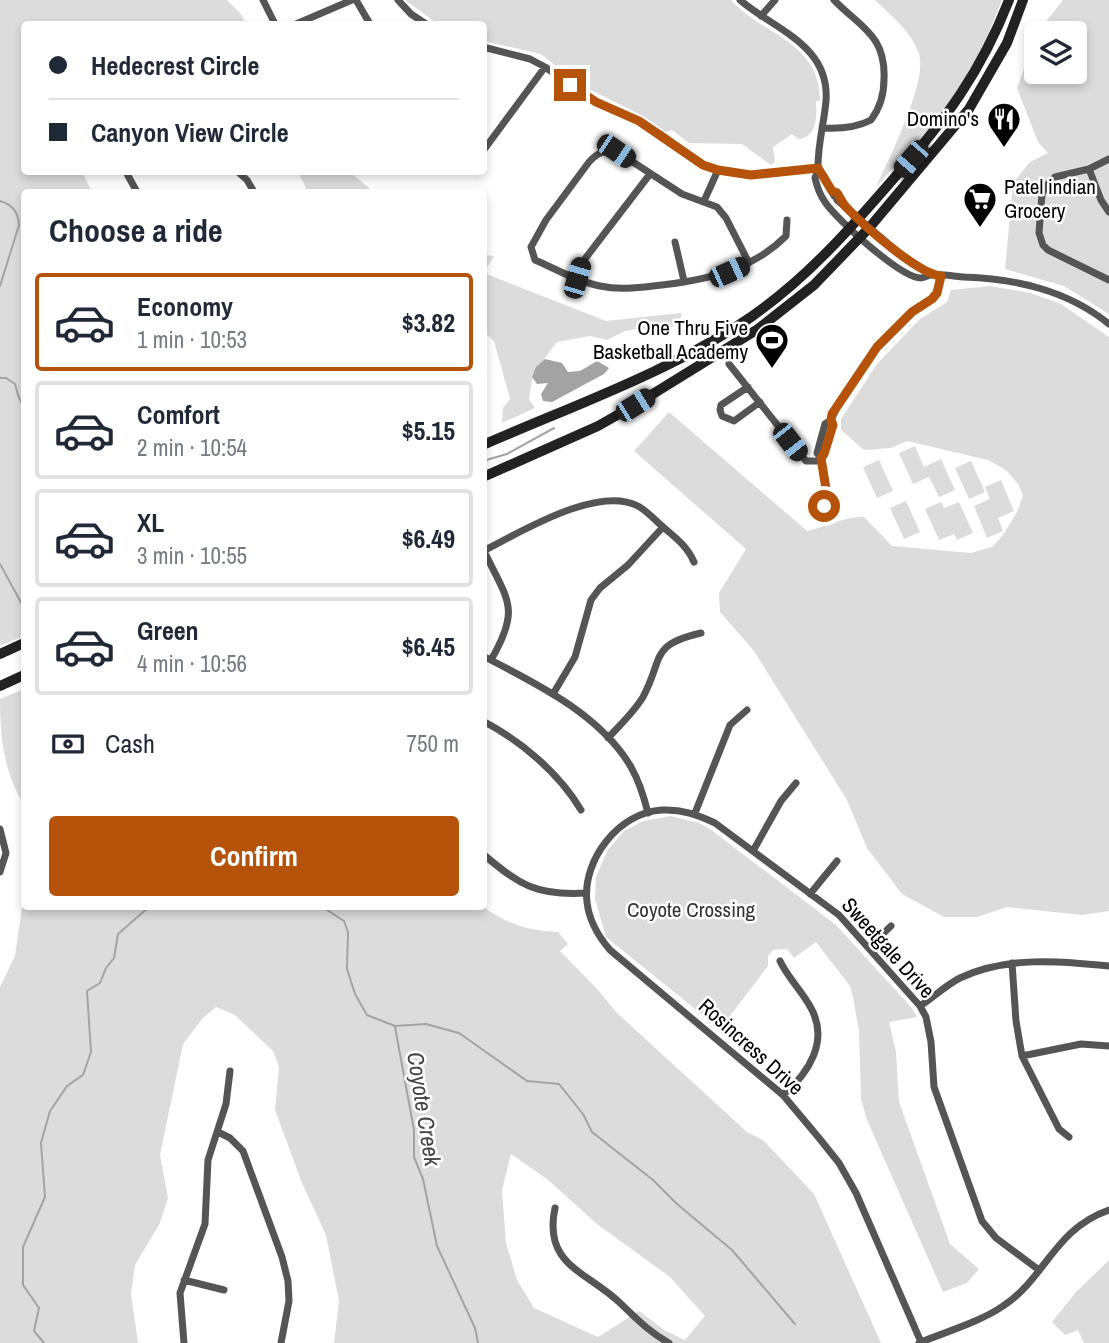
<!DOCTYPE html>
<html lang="en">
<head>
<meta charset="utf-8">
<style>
  :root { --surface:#fff; --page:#f2f2f3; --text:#1f2937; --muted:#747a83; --line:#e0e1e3; --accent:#b45309 }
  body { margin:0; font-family:"Archivo Narrow",sans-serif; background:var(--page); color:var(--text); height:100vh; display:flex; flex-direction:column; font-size:26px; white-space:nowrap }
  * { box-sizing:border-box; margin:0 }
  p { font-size:23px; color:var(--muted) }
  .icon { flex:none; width:38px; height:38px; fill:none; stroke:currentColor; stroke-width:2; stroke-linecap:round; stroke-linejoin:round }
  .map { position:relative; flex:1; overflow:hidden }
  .panel { position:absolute; left:21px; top:189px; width:466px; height:721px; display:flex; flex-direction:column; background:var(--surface); border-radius:7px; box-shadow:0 4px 10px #0003 }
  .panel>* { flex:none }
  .hud { position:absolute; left:21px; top:21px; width:466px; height:154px; border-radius:7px; box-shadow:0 4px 10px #0003; display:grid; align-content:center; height:154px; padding:0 28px; background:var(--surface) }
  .fabs { position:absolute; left:1024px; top:21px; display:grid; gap:14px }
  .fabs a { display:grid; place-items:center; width:63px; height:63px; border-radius:7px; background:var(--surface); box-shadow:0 4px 10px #0003; font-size:35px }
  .end { position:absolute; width:32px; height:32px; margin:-16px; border:9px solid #b45309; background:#fff; box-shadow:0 0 0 4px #fff }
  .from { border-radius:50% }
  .car { position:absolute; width:21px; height:42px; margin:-21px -10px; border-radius:9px; box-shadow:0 0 5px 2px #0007; background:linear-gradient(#222 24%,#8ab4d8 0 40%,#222 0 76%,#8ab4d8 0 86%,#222 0) }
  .hud b { display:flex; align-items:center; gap:24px; height:66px; font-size:26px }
  .hud b+b { border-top:2px solid var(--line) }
  .hud i { width:18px; height:18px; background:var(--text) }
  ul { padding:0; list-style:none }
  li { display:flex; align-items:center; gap:21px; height:98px; margin:0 14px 10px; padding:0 14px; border:4px solid var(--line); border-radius:7px }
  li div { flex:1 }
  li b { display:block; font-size:26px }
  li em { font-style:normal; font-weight:800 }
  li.on { border-color:var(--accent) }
  li>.icon { width:63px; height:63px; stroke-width:1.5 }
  h2 { padding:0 28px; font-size:32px; line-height:84px }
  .pay { display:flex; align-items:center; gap:18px; height:77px; padding:0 28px; font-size:26px }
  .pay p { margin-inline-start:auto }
  .button { display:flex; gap:14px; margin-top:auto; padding:14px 28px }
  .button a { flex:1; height:80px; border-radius:7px; background:var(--accent); color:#fff; font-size:28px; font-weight:800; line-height:80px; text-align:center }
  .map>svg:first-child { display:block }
</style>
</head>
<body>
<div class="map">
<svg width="1109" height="1343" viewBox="0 0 1109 1343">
  <rect width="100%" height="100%" fill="#fff"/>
  <path fill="#dcdcdc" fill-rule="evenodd" d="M0,0H227L241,14L246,24H24V172H82L92,192H24V636L0,646Z
    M405,0H731C763,36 820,41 820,101H816C817,117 817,138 798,139L792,134L773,147L775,162L771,165L742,144L689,143L672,130L666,132L643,116L579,84L541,54L483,41V24H438Z
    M875,0H1002L983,47L951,104L876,187C888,161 928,81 919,54C912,32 891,16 875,0Z
    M1063,0H1109V314L1064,286L1005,269L1013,183L1030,162L1048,153L1038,142L1017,88L1036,35V72H1074V33H1037Z
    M298,172H350L374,192H308Z
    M483,255L494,256L484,273L606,321L681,313V317L668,332L641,328L625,331L607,340L590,336L557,342L533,374L529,399L535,408L502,423L503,408L510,399L494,341L483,331Z
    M990,286L1031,293L1061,304L1109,337V911L1082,915L1007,907L977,917H944L902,894L867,848L847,800L754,651L720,612L719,593L746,549L634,451L669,412L807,531C826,527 844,516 864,517L892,546L971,553L992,547L1003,535L1017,512L1023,495L1018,484L1006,470L988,460L907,441L891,448L864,450L841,430V419L877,364L920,319L947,302L951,290Z
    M915,446L924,467L941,459L955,490L939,497L929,477L913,484L899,453Z
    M879,460L893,491L877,498L863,467Z
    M971,461L985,492L969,499L955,468Z
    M1001,480L1014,511L998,518L1003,531L987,538L974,506L990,499L985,487Z
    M906,501L920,532L904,539L890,508Z
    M941,502L944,508L959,502L973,533L957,540L954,534L939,540L925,509Z
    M24,689V805C4,773 0,737 0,699Z
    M671,816L699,823L710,829L836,925L911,1007L917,1017L889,1022L896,1052L899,1102L950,1244L979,1269L967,1283L943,1292L867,1120L861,1099L859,1031L853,997L850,986L816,942L794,958L787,949L773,950L768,956V966L720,1029L606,937L595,899L596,877L607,851L624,831L643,821Z
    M24,893V906L483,907C511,925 525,930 558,932L568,944L560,951L599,991L616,1012L747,1132L763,1140L814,1194L881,1343H334L339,1301L326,1235L302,1183L275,1110L279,1067L273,1051L235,1015L216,1007L202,1019L183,1044L160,1155L168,1198L160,1223L135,1265L131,1294L138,1343H0V987L15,956ZM511,1154L547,1179L597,1224L670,1277L705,1316L685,1340L664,1330L639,1311L598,1337L534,1308L517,1280L506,1243L502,1190Z
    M1109,1260V1343H1084L1078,1330L1065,1335L1052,1322L1076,1292Z"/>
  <path fill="#a3a3a3" d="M545,359L562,363L568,372L580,371L597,361L609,368L604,374L552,402L543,401L541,394L548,383L537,384L532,377L536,367Z"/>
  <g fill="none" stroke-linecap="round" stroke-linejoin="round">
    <path stroke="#a3a3a3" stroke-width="2" d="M0,201C13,205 18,212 19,225L0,286
      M0,378H6L15,384L18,395L24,408
      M483,461L507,454L554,428
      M0,564L24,608
      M321,906L344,921L348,932L347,969L355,994L367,1015L395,1026L426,1024L459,1033L527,1081L559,1084L583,1114L592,1132L653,1180L677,1204L732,1250L795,1324
      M395,1027L414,1130V1157L423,1179L437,1246L475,1328L478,1343
      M44,1343L34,1331L39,1308L23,1285V1247L45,1197L41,1143L50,1111L67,1086L83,1075L91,1052L87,991L100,983L106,968L114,958L118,934L150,906"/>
    <path stroke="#555" stroke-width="7" d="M263,0L275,24
      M356,0L370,24
      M398,0L411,14L426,24
      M740,0C775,30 830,45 826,101C824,124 817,147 818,171L815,178C817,187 820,195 825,202C837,220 901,278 921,278C923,278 929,275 931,275C941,274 953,276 964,277C1016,279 1067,290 1109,324
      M761,16L775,0
      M296,24L352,0
      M483,47L530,59L545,67L596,102L639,121L663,136L703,165L718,170L750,175L818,168
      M822,128C840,129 856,128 871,120C880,108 884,94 884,79C886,35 860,27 834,0
      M483,151L545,67
      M1109,159L1089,169L1055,177L1047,185L1042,194L1039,233L1043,245L1048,250L1109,280
      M1089,169L1101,200L1109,212
      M818,171L824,176L834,196
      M126,172L137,192
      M238,172L247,180L254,192
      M837,200L900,254L932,275
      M704,201L718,170
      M675,242L684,281
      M749,263L726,218L717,207L682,194L616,151C604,150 597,153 589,162L546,220L531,247L535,260C556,269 578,282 600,286C618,290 636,288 653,286C702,281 750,272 786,236L787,220
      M577,278L581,264L650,174
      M729,364L806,461H821
      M748,387L721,405L720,410L722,416L734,421L760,402
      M821,458L824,454L833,425L831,420
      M824,506L827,495L821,458L817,453L825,424L831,420L840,401L877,347L912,311L932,299L937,293L941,276
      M483,551C521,532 597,485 638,506C647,511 655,520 663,527C676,538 687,546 694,562
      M484,551C508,601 521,608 491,660
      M483,656C535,683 600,714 631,767C639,781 644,797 648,813
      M553,694L575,657L591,600L600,588L628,565L663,527
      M483,721C521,741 559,773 581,810
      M608,738C620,725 634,712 643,697C664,658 649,645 701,633
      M695,813L730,725L747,710
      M0,829L6,853L0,872
      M753,851L781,801L796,783
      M483,854C519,885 537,896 586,893
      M810,894L837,861
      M869,947L891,926
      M780,961C788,978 802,991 811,1008C829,1041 809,1073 783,1095
      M1012,963L1016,1021L1022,1056L1059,1129L1069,1137
      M920,1006C934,997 946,985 960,978C1006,956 1060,961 1109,966
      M1022,1056L1081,1044L1109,1046
      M218,1132L230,1138L243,1151L282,1257L288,1281L289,1301L281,1343
      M555,1208C543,1265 586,1271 619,1302C636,1318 649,1332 669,1343
      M184,1280L224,1290
      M921,1342L856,1193L839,1163L819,1138L783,1095L610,950C598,936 589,921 587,902C582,860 619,812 662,810C682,809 698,815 715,823L839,915L920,1006L926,1017L931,1042L934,1087L982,1221L996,1238L1039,1270
      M184,1343L180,1293L205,1224L208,1160L226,1104L230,1071
      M919,1343C945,1332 980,1322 1003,1306C1045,1279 1054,1229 1109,1210"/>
    <path stroke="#222" stroke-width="10" d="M483,445C572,406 670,372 751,317C807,278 851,228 895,177C946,119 981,72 1009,0
      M483,477L598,426L635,405L758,329L814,285L869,228L969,109L1007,43L1023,0
      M0,654L24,643
      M0,686L24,675"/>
  </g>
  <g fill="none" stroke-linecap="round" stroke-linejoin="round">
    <path stroke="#b45309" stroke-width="9" d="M570,85L596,102L639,121L703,165L718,170L751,175L818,168L832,191L837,193C841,198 842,203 846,207C863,225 918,274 941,276L937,293L932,299L912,312L877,347L832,414L831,420L833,425L824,454L821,458L827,495L824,506"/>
  </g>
  <defs>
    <symbol id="restaurant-pin" viewBox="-11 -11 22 30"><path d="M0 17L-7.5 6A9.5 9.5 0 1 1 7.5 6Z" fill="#000" stroke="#fff"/><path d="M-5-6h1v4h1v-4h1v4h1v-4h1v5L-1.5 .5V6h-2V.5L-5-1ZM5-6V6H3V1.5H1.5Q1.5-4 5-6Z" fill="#fff"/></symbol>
    <symbol id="supermarket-pin" viewBox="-11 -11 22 30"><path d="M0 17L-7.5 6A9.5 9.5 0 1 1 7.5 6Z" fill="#000" stroke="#fff"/><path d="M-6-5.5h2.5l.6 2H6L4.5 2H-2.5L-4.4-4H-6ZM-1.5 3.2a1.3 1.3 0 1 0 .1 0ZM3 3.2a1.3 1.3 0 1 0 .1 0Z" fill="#fff"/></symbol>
    <symbol id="stadium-pin" viewBox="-11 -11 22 30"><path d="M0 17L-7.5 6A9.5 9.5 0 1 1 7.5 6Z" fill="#000" stroke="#fff"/><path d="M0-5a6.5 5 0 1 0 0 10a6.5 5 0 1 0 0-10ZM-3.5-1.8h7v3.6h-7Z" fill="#fff"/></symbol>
  </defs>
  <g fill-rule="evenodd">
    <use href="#restaurant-pin" x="985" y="100" width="38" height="52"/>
    <use href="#supermarket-pin" x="961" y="180" width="38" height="52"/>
    <use href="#stadium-pin" x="753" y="321" width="38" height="52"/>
  </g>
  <g text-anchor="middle" stroke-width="5" stroke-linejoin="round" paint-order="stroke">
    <g font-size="21" fill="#000" stroke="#fff" text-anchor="end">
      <text x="979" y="126">Domino's</text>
      <text x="1004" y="194" text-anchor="start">Patel indian<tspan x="1004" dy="24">Grocery</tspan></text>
      <text x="748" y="335">One Thru Five<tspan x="748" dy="24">Basketball Academy</tspan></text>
    </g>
    <g font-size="21" fill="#333" stroke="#fff">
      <text x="691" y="917">Coyote Crossing</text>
    </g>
    <g font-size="21" fill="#000" stroke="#fff">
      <text transform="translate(888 948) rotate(48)" y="7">Sweetgale Drive</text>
      <text transform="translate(751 1047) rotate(42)" y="7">Rosincress Drive</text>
    </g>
    <g font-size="23" font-style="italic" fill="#444" stroke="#fff">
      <text transform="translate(424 1109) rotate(81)" y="8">Coyote Creek</text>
    </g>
  </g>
</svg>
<div class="fabs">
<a><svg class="icon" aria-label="layers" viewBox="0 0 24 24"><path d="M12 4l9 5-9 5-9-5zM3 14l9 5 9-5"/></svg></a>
</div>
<i class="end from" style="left:824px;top:506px"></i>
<i class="end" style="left:570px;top:85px"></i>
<i class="car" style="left:616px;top:151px;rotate:124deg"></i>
<i class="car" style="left:911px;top:159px;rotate:221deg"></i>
<i class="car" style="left:729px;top:272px;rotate:66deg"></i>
<i class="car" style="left:577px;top:278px;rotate:16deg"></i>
<i class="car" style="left:635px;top:405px;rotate:58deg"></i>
<i class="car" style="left:790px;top:442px;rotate:142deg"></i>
<div class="hud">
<b><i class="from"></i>Hedecrest Circle</b>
<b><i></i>Canyon View Circle</b>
</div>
<section class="panel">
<h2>Choose a ride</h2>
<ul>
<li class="on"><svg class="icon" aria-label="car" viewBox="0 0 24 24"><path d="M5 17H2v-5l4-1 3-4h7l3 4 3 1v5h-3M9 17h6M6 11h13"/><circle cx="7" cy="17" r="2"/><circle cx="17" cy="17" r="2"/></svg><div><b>Economy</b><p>1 min · 10:53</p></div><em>$3.82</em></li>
<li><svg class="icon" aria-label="car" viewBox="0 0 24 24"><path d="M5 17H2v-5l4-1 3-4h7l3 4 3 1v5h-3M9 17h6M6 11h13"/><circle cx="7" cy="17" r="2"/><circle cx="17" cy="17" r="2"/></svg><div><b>Comfort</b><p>2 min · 10:54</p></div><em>$5.15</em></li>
<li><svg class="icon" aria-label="car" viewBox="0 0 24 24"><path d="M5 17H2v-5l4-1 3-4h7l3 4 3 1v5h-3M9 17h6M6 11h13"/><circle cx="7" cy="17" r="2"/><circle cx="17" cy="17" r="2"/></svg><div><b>XL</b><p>3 min · 10:55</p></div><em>$6.49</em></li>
<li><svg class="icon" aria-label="car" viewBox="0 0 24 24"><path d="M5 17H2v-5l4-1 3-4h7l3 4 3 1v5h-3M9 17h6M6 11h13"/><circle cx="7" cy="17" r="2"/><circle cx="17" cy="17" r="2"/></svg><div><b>Green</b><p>4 min · 10:56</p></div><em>$6.45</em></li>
</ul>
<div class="pay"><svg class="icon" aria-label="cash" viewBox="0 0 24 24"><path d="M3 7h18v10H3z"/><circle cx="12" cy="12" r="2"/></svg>Cash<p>750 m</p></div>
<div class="button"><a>Confirm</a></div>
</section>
</div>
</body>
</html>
